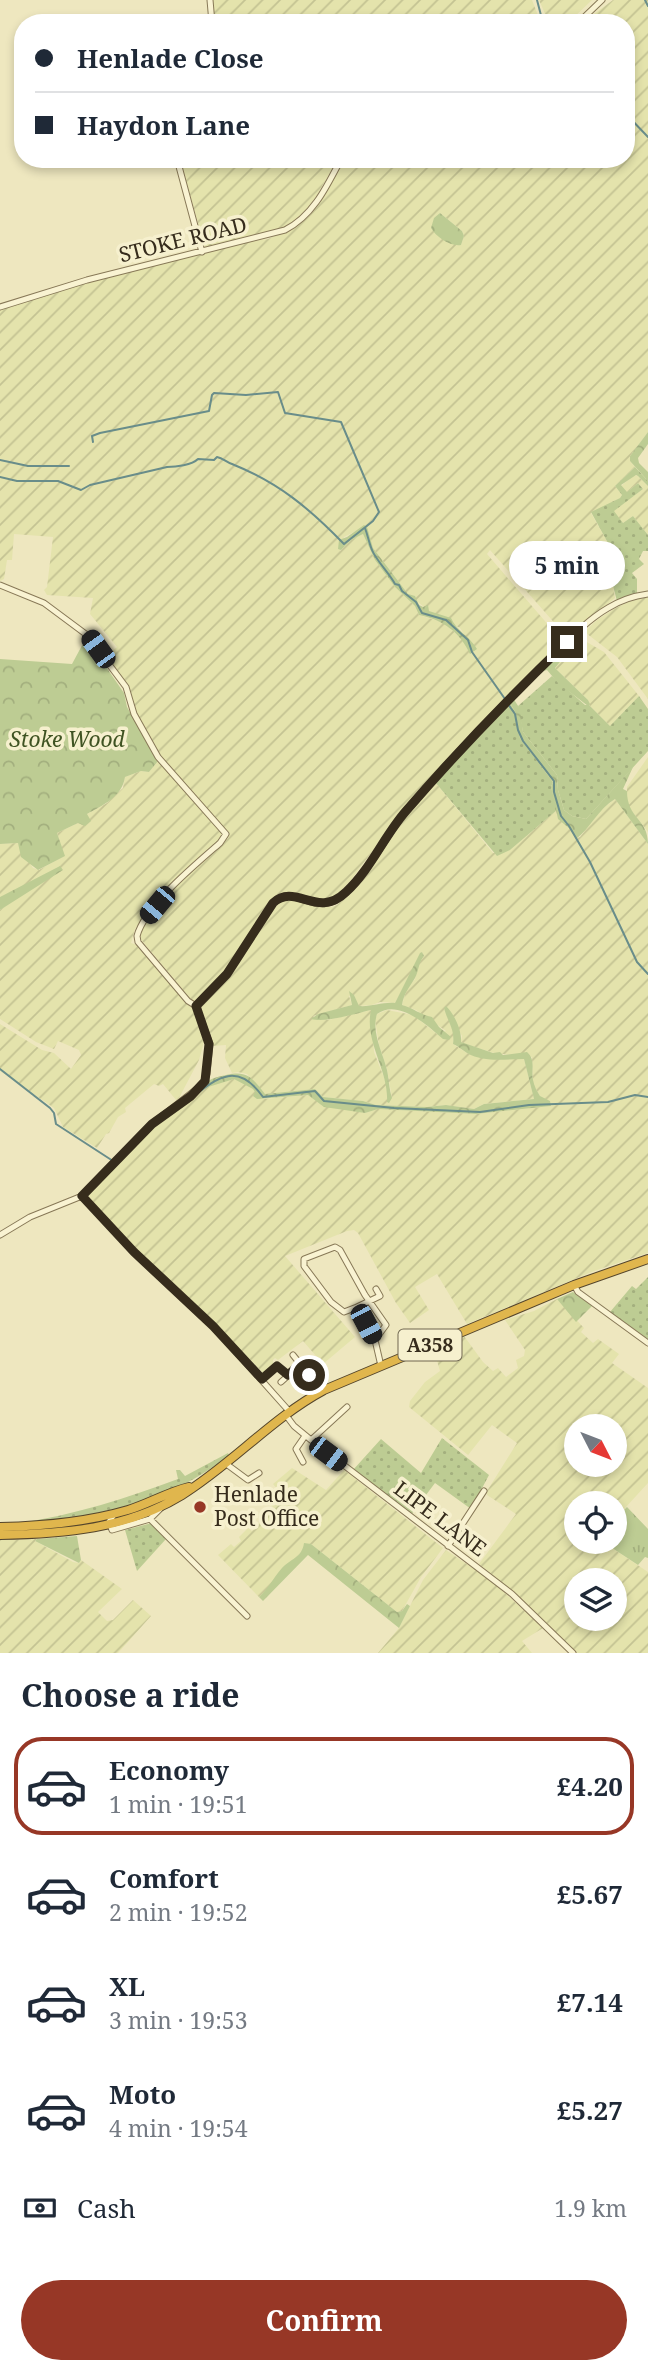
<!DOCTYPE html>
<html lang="en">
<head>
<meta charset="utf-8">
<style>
  :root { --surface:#fff; --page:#f2f2f3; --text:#1f2937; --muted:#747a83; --line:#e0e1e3; --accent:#973726 }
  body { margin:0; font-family:"Noto Serif",serif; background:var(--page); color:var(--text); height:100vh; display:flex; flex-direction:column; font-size:26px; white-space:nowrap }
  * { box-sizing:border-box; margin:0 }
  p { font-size:23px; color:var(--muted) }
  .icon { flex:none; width:38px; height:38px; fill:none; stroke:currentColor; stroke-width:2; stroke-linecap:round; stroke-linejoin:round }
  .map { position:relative; height:1653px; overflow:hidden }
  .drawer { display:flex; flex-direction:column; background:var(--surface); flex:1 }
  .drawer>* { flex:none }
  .top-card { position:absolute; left:14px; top:14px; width:621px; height:154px; border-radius:28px; box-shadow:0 4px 10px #0003; display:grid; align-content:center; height:154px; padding:0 21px; background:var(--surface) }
  .needle { width:46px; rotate:132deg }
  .buttons { position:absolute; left:564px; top:1414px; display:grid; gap:14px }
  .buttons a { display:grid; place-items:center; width:63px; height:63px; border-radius:50%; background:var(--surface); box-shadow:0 4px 10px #0003; font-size:35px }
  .end { position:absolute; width:32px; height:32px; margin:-16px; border:9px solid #362c1c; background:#fff; box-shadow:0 0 0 4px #fff }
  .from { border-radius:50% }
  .bubble { position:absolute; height:49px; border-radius:24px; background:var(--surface); box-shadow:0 4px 10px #0003; font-size:23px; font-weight:700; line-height:49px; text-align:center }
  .car { position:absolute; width:21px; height:42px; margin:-21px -10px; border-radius:9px; box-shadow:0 0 5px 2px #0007; background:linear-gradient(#222 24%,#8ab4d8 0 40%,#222 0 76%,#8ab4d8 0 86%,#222 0) }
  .top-card b { display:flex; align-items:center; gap:24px; height:66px; font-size:26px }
  .top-card b+b { border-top:2px solid var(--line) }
  .top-card i { width:18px; height:18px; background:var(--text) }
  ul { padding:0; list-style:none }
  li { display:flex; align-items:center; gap:21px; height:98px; margin:0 14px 10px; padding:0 7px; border:4px solid transparent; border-radius:28px }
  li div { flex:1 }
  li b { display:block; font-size:26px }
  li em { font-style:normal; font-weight:700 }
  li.on { border-color:var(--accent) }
  li>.icon { width:63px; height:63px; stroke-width:1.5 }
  h2 { padding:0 21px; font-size:32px; line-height:84px }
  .pay { display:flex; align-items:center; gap:18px; height:77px; padding:0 21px; font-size:26px }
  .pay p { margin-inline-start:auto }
  .action { display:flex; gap:14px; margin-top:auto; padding:14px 21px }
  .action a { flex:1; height:80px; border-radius:42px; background:var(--accent); color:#fff; font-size:28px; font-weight:700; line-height:80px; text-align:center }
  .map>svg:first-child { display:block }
</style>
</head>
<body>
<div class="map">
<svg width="648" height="1653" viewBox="0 0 648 1653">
  <defs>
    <pattern id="farmland-furrows" width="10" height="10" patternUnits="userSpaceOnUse" patternTransform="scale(1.75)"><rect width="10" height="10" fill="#e4e3ac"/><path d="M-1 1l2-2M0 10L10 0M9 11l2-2" fill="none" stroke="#c4c393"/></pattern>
    <pattern id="grass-dots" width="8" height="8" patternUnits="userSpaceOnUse" patternTransform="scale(1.75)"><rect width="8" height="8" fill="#bdcc93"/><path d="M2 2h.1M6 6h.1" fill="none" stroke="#a3af7e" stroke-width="1.8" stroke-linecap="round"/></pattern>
    <pattern id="forest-crowns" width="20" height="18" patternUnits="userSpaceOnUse" patternTransform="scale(1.75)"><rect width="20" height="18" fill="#bdcc93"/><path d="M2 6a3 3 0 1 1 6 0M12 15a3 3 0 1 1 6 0" fill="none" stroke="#a3af7e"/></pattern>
    <pattern id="park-tufts" width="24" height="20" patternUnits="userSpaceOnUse" patternTransform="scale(1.75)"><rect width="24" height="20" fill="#bdcc93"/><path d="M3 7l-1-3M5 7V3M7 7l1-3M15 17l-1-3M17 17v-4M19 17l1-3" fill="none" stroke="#a3af7e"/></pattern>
  </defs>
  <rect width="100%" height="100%" fill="#eee7bf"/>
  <path fill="url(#farmland-furrows)" fill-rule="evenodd" d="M212,0H532L541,23H215Z
    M539,0H592L568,23H549Z
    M613,0H648V432L630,456V461L635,467L615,486L622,495L620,498L591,513L608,543L591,557L613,586L615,598L568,637L566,636L490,550L487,554L563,642L413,797L351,880L338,894L325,901L286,893L278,895L271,901L225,972L193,1002L139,937L146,922L158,906L177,885L228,838L229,835L159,755L138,716L126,684L106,656L117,647L90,614L93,598L47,595L44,590L47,587L53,537L14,534L12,560H7L4,579L0,581V310L75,286L245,242L268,239L284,232L305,219L324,194L344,159H626V106L629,102L626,96V23H582ZM440,213L462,231L464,236L461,245L431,228ZM366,526L373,548L408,594L429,611L460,628L466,637V643L445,623L419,615L415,606L395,587L375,560L363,534L351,540L340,551L344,537Z
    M180,159H338L311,205L303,215L289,226L205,248Z
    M634,475L638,476L648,486V535L633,516L623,523L613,511L643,489L638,483L626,493L621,486Z
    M648,597V699L617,657L586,633V630L597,620L614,609L630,601Z
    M580,635L585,641L604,652L639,696L610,726L589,705L588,700L555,668Z
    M648,757V832L627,805V787Z
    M158,761L220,830L222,837L142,919L135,929L131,943L137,945L149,958L193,1010L205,1038L199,1060L179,1098L176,1100L163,1084L159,1086L154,1084L125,1108L126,1112L118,1117L109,1133L106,1134L97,1148L63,1127L54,1108L0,1071V1024L42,1050L54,1053L71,1069L81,1055L79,1050L58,1041L54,1049L36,1042L0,1019V910L13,901L0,897V844L18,843L33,868L39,870L64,856L57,833L78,823L87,814L107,803L123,788L125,777L141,771L149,772Z
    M435,782L493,853L510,850L557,810V814L570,829L574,836L576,838L580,837L602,809L615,799L648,844V1253L594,1271L467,1324L437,1274L415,1287L429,1310L410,1323L396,1303L358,1233L354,1230L347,1231L285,1256L355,1337L323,1364L303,1341L278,1360L275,1358L273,1360V1365L263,1373L197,1305L189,1301L112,1225L89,1200V1192L158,1123L205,1088L227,1080L234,1079L248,1084L264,1099L308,1095L317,1100L365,1113L377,1109L476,1114L551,1106L540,1096L533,1084L532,1057L494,1053L465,1044L461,1042L462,1036L456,1025L444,1008L454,1033L453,1044L467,1053L486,1059H524L534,1099L484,1104L474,1109L446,1105L427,1107L376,1105L363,1101L323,1097L315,1089L265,1094L247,1074L238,1072L232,1073L225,1058L226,1045L212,1046L199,1006L216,987L277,902L291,898L323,907H332L337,905L355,887L406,815ZM422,952L424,956L419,963L415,979L407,988L402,1005L416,1010L446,1031L437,1034L413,1015L387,1010L377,1014L375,1020L379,1045L387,1069L392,1098L374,1052L371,1010L328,1020H318L313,1016L352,1005L349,996L354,995L358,1006L372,1005L380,1002L395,1003Z
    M557,1299L584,1328L581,1332L593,1343L598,1339L619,1354L612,1363L648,1388V1483L614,1520V1503H576V1542H603L648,1572V1653H576L504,1584L479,1564L516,1514L487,1495V1491L517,1443L492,1425L468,1455L409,1407L410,1401L425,1382L440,1371L434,1350L464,1336L483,1362L493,1371L498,1368L506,1377L518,1368L516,1360L524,1356L525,1350L505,1320L534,1311ZM576,1426H614V1465H576ZM576,1580H614V1619H576Z
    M292,1468L326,1490L344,1470L443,1548L421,1577L402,1611L397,1612L311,1544L304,1548L294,1561L279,1572L269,1588L259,1597L218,1555L231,1544L234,1547L241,1541L239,1537L248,1528L252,1531L273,1507L269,1503L277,1489L273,1484Z
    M37,1539L35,1541L73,1562L79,1563L81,1560L122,1589L98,1612L107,1621L113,1620L133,1600L151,1616L118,1653H0V1540Z
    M446,1550L493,1582L543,1628L522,1641L532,1653H378L399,1628L423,1580Z"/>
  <path fill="url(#grass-dots)" d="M635,467L648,481V486L638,476L636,475L621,485L627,492L638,483L643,489L614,511L623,523L633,516L648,535V551H643L639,559L644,564L632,573L637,579V593L617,601L613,586L591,557L608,543L591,512L620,498L622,495L615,486Z
    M552,676L585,705H589L610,726L639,696L648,709V751L586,819L572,816L564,810L558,790L557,775L523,732L518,706Z
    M509,701L515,712L520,738L553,782L551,787L557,810L510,850L497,856L435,782Z
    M648,1277V1339L610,1312L632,1286L636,1289Z
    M442,1438L489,1475L471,1509L435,1483L411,1515L353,1470L381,1439L421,1473Z
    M228,1453L229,1455C167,1505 97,1516 20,1523C74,1515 127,1498 178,1479L176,1470H180L185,1476Z
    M152,1523L166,1539L137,1571L125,1530Z"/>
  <path fill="url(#forest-crowns)" d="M440,213L462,231L464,236L461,245C451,247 436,237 431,228L434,218Z
    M648,432V444L638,458L639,463L648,472V481L630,461V456Z
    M364,525L367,527L373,548L408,594L415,596L419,605L423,607L428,605L429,611L451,618C456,630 470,637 477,649L470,654C460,632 443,620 419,615L415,606L395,587L375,560L363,534L351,540L341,550L338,549L339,540L347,537Z
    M86,638L124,693L127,707L158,761L149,772L141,771L125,777C122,797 103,805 87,814L91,821L85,826L78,823L57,833L65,856L38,870L21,857L18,843L0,844V659L72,664Z
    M574,641L572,647L555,668L588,700L590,704L588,706L558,683L547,670L540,672Z
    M513,698L520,709L523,732L557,775L558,790L564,810L572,816L586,819L633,767L623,789L627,791C627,819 648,818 648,844L615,799C598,809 590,829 576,839L570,829L558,819L551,787L553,782L520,738L515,712L509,701Z
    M60,866L63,870L0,910V897Z
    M422,952L424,956C418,963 419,971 415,978C409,988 404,993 402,1005C413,1008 421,1015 432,1017L439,1027L451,1037L449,1040L443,1039C428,1026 398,998 377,1014C371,1032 383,1053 387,1070C389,1079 389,1089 392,1098L389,1103L387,1102C389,1070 364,1042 371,1010C354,1014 326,1023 311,1019L318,1014L352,1005L349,991L354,995L359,1006C371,1007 382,1002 395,1003L420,953Z
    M446,1006C454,1014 462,1030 461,1042L493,1053L500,1052L503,1055L527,1052C536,1060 531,1069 533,1080C534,1086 537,1091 540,1096L550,1101L551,1106L476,1114L378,1109L365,1113L324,1107L308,1095L257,1099L253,1096L255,1092L253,1089L234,1079L205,1088L204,1084C212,1078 216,1077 226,1075C248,1070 252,1078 265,1094L315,1089L323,1097L363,1101L376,1105L427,1107L446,1105L474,1109L484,1104L534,1099L524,1059C504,1059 485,1063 467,1053C462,1050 458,1046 453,1044C455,1029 448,1023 444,1008Z
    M573,1292L592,1306L576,1322L557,1299Z
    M77,1536L81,1560L79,1563L35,1541L37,1539Z
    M304,1543L311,1544L397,1612L402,1611L407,1604L410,1606L399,1628L308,1555L263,1601L259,1597C269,1588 273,1578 282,1568C290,1559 302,1558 304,1543Z"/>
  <path fill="url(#park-tufts)" d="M627,1507L648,1529V1558L645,1557L638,1565L603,1542H614V1520Z"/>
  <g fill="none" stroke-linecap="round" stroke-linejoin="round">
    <path stroke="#698d8a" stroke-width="2" d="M537,0L543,23
      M645,0L648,6
      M626,114L648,137
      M0,460L28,466H69
      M0,477L17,481H58L81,490L90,485L167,467C176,467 192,465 198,459L214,460L217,457C223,458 226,462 232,464C279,483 309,508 344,544L373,521L379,512L341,422L285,413L278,392L246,395L214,393L212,395L209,411L100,433L92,436L93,442
      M365,528C368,536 369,543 372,550C376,560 389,573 395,584L399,585L402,591L416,602L422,613L446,620L468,640L472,652L505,699
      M508,704L515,714L518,730L523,741L554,781V792L561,816L569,826L590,862L637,962L648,974
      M0,1069L50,1108L54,1113L56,1124L113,1161
      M176,1109C208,1088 232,1053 263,1097L315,1091L324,1101L394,1108L480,1112L529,1105L608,1102L635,1095L648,1097
      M117,1164L140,1140"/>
    <defs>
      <path id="minor" d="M210,0L212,23
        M578,23L602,0
        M177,159L202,252
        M0,307L87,280L285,230C313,216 327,186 341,159
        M0,585L44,603L87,635L126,687L134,714L158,757L226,834L220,843C196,864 145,906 137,936L138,942L188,1001L196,1006L210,1044L207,1074L203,1084L152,1124L82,1196L30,1217L0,1235
        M196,1006L227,974L273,903L285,896C300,896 317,908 332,902C358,892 387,834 405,812C449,760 496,711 544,664C564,645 584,622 608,608C621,600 633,596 648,594
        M82,1196L134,1252L213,1326L289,1411
        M574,1285L578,1292L648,1343
        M357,1307L380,1296L376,1289
        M375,1340L386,1325L365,1295L340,1250L335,1247L304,1259V1266L331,1302L344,1312L357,1307L375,1340L381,1366
        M293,1355L309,1375L321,1367
        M262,1379L277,1366L288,1375
        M281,1382L301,1364
        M285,1414L294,1426L311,1440L512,1594L573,1653
        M311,1440L347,1407
        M303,1462L296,1449L305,1436
        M225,1463L248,1480L259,1473
        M115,1513L109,1522L112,1530L150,1519L163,1506
        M150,1519L247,1616
        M448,1546L484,1491"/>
      <path id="highway" d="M0,1527C43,1526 87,1522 128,1510C148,1504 168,1492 189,1487
        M0,1535C63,1534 127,1529 182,1495C232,1464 272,1418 324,1390L574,1285L648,1259"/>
    </defs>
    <use href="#minor" stroke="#877857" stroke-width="7"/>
    <use href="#highway" stroke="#54452c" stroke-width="10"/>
    <use href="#minor" stroke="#f9f3d2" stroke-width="5"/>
    <use href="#highway" stroke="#e0b64d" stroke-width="8"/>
  </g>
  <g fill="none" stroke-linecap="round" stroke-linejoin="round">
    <path stroke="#362c1c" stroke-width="9" d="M309,1375L300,1364L288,1375L277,1366L262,1379L213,1326L134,1252L82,1196L152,1124L191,1096L205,1081L209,1044L196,1006L227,974L273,903C296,882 317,920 346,892C371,869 384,836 406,811C457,752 511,696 567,642"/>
  </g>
  <circle fill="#973726" stroke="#f6f0ce" stroke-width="2.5" cx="200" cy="1507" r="7"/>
  <g text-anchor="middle" stroke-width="7" stroke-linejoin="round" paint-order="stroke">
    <rect fill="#f6f0ce" stroke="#706751" stroke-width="2" x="398.5" y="1329.5" width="63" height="31" rx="5"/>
    <g font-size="19" font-weight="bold" fill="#362c1c">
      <text x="430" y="1352">A358</text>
    </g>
    <g font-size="21" fill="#362c1c" stroke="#f6f0ce">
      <text transform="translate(183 240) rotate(-14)" y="7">STOKE ROAD</text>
      <text transform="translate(440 1519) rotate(37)" y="7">LIPE LANE</text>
    </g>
    <g font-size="21" font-style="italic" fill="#3f5322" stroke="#f6f0ce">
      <text x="67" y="747">Stoke Wood</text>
    </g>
    <g font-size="21" fill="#362c1c" stroke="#f6f0ce" text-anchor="start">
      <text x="214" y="1502">Henlade<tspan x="214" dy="24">Post Office</tspan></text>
    </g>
  </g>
</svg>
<div class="buttons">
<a><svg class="needle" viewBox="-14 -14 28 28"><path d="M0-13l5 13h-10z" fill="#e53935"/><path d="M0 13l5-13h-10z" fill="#747a83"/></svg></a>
<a><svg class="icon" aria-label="locate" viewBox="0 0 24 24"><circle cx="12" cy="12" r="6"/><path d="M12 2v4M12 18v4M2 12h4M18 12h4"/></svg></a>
<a><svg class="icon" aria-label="layers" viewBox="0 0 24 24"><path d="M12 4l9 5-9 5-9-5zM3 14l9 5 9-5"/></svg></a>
</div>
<i class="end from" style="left:309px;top:1375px"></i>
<i class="end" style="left:567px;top:642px"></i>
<div class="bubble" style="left:509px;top:541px;width:116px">5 min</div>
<i class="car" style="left:98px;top:649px;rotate:324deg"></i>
<i class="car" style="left:157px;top:905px;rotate:220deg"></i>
<i class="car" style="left:366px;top:1324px;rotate:152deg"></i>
<i class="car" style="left:328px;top:1454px;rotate:127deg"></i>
<div class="top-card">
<b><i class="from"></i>Henlade Close</b>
<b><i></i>Haydon Lane</b>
</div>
</div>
<section class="drawer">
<h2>Choose a ride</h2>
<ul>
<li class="on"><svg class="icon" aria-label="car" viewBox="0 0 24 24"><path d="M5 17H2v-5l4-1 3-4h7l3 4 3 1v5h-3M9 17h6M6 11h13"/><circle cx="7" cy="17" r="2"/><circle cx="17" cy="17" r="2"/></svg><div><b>Economy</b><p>1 min · 19:51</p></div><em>£4.20</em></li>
<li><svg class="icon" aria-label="car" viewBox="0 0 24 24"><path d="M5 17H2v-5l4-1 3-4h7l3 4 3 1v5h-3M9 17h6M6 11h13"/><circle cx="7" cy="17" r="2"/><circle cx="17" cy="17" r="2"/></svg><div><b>Comfort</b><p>2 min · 19:52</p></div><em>£5.67</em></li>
<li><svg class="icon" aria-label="car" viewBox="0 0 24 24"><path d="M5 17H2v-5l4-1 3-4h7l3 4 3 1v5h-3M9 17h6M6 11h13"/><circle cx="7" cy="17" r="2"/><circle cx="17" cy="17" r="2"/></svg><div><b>XL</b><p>3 min · 19:53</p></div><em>£7.14</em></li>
<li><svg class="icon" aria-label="car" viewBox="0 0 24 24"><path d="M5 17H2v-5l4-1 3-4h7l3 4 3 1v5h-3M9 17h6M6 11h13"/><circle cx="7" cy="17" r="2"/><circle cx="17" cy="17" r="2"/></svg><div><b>Moto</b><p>4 min · 19:54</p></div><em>£5.27</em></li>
</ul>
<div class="pay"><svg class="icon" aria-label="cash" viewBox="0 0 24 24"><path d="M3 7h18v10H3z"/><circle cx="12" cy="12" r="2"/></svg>Cash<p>1.9 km</p></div>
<div class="action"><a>Confirm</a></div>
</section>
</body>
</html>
